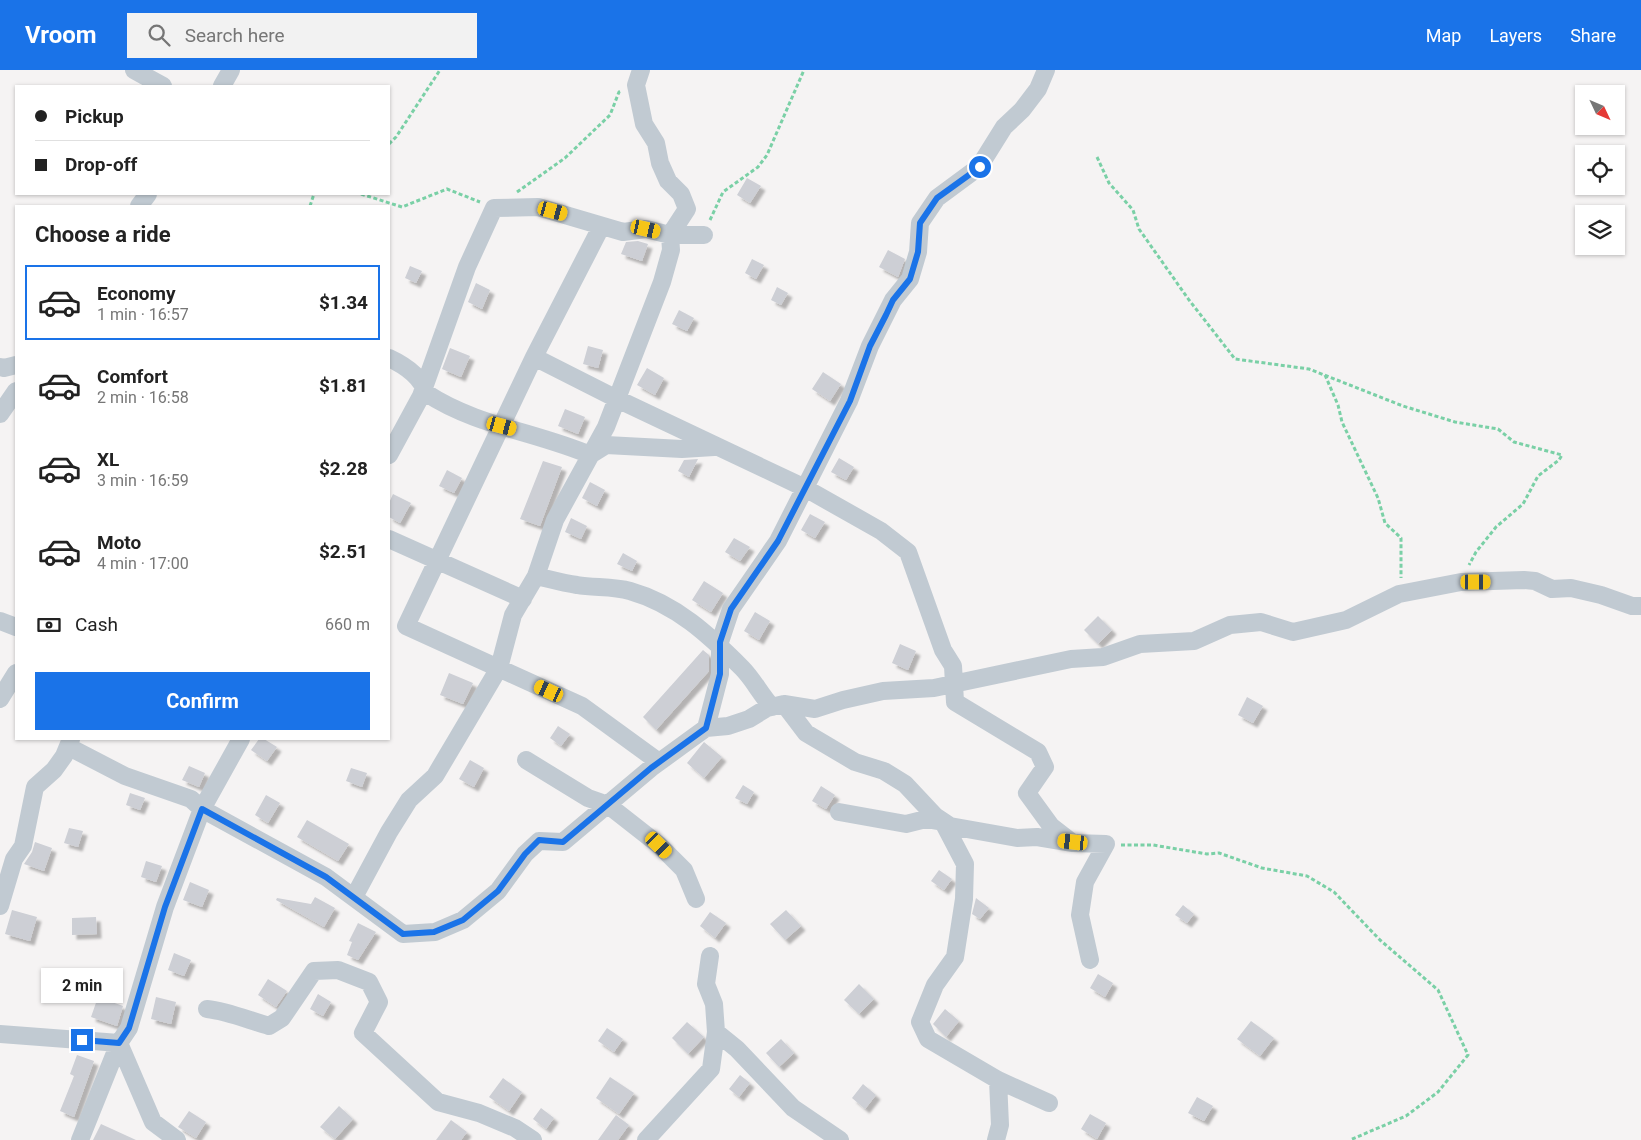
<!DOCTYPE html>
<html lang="en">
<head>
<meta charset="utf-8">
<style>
  :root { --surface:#fff; --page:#f2f2f2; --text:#222; --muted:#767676; --line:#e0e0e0; --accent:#1a73e8 }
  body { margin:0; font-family:Roboto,sans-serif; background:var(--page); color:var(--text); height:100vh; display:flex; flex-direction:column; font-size:19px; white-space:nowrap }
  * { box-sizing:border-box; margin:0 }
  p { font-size:16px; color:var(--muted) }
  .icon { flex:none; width:28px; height:28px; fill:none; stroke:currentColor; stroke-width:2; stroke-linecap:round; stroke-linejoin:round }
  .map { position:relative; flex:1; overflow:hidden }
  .side { position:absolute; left:15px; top:135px; width:375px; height:535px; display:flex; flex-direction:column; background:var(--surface); border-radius:0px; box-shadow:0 1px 4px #0004 }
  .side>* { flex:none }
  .guide { position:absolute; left:15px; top:15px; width:375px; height:110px; border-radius:0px; box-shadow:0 1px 4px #0004; display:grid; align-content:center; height:110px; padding:0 20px; background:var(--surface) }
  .needle { width:32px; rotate:134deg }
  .tools { position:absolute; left:1575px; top:15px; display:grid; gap:10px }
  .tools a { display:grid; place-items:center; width:50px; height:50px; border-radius:0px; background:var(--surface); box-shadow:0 1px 4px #0004; font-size:25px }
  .end { position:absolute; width:22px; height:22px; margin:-11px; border:6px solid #1a73e8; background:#fff; box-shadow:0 0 0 2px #fff }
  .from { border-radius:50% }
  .bubble { position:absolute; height:35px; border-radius:0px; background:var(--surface); box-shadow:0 1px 4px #0004; font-size:16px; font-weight:700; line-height:35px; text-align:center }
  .car { position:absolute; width:15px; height:30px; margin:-15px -8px; border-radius:6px; box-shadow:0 0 4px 1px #0007; background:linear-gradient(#f5c518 24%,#345 0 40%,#f5c518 0 76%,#345 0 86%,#f5c518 0) }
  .guide b { display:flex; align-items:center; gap:18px; height:48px; font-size:19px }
  .guide b+b { border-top:1px solid var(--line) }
  .guide i { width:12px; height:12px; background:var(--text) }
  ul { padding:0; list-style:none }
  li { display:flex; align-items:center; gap:15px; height:75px; margin:0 10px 8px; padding:0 10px; border:2px solid transparent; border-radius:0px }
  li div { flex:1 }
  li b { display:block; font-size:19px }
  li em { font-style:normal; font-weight:700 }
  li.active { border-color:var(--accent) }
  li>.icon { width:45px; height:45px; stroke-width:1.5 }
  h2 { padding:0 20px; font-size:22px; line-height:60px }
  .pay { display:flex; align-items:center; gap:12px; height:55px; padding:0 20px; font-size:19px }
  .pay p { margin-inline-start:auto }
  .cta { display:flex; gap:10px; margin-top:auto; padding:10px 20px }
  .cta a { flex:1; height:58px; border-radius:0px; background:var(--accent); color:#fff; font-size:20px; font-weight:700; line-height:58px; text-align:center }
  header { display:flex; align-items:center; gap:30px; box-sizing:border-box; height:70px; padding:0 25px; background:var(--accent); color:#fff }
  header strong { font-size:24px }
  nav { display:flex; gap:28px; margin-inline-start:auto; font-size:18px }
  .search { width:350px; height:45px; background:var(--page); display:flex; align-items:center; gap:12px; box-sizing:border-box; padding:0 18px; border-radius:0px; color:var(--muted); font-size:19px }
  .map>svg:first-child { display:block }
</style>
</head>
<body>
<header>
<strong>Vroom</strong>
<div class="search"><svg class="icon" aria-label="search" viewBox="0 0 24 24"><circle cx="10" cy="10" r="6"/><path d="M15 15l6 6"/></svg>Search here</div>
<nav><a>Map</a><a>Layers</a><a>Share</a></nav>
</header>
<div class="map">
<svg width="1641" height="1070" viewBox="0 0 1641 1070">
  <defs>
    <filter id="shadow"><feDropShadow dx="4.5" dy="4.5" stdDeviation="1" flood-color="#0004"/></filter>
  </defs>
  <rect width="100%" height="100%" fill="#f5f3f3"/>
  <path fill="#cdcfd5" filter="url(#shadow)" d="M747,108L761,116L750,133L737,125Z
    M638,171L648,174L642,191L621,184L626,172Z
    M888,180L905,189L898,207L879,197Z
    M752,189L764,195L756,209L745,203Z
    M410,196L422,201L416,213L405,208Z
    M476,213L490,220L482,239L468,232Z
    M777,217L788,223L781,235L771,230Z
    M679,240L694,248L687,261L672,254Z
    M588,276L603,280L598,298L583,294Z
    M450,278L470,286L461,307L442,299Z
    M647,298L664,308L655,325L637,315Z
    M823,302L841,314L830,331L812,319Z
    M565,339L585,347L578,364L558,356Z
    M839,388L854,397L846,410L831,402Z
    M698,389L689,407L678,401L684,390Z
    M543,391L562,397L540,456L520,449Z
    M447,400L462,408L454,423L439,416Z
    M590,412L605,420L597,436L582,428Z
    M393,424L411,433L400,453L389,447V433Z
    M810,444L825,452L815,468L801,460Z
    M571,448L587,456L581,469L565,462Z
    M734,468L750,477L740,491L725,482Z
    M623,483L637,491L632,501L617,494Z
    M704,511L723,523L711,542L692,530Z
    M755,542L770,551L759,570L744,561Z
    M1098,546L1112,560L1098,574L1084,560Z
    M900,574L916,581L908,600L892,593Z
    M703,580L709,585V601L656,660L643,647Z
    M449,603L473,613L463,634L440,625Z
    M1247,627L1263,636L1253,653L1238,645Z
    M558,656L570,664L561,676L550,668Z
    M259,669H264L277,677L267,691L251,680Z
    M704,672L722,687L704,708L687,693Z
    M470,690L484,698L474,717L459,709Z
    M189,696L205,703L199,717L182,710Z
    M351,698L367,703L362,717L346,711Z
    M743,715L754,722L747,734L735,728Z
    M821,716L835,725L826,739L812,731Z
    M130,723L145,728L140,740L126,735Z
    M266,725L280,733L268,753L255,745Z
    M307,750L349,774L338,791L297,767Z
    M69,758L83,761L78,777L64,773Z
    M35,772L52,778L44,801L24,794L32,782Z
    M146,791L162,796L156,812L141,807Z
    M939,800L952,809L944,820L931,811Z
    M190,812L209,820L202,837L183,830Z
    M315,827L335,838L324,857L276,830L277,828L311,834Z
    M976,828L989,838L980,849L972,844Z
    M1183,835L1194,844L1187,853L1175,845Z
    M12,840L37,847L30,871L5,864Z
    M786,840L801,856L785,870L770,854Z
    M710,842L726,853L715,868L700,856Z
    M96,847L97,864L72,865V848Z
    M358,853L376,862L358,890L347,885L352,872L349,871Z
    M174,883L191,890L184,906L168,900Z
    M1098,904L1113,913L1105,927L1090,918Z
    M268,909L287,921L276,937L258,925Z
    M859,914L874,929L859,944L844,930Z
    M318,924L331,932L323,946L310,939Z
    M98,927L123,936L117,956L91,947Z
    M156,927L176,932L171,954L151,949Z
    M945,939L959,951L946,967L933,954Z
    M1251,951L1274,968L1260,986L1237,969Z
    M687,952L704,967L688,984L672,968Z
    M607,958L623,969L614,982L598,971Z
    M781,969L794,983L779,997L766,983Z
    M77,985L94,991L74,1047L60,1041L74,1006L70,1004Z
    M740,1005L750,1013L739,1027L729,1019Z
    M610,1007L634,1023L619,1044L596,1028Z
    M503,1008L522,1022L509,1041L489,1027Z
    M863,1014L876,1025L865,1039L852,1028Z
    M1197,1027L1213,1036L1204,1051L1188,1043Z
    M339,1036L353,1049L335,1069L320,1057Z
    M541,1038L554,1048L546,1059L533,1049Z
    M189,1041L206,1052L196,1068L178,1057Z
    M1090,1044L1106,1053L1097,1069L1081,1059Z
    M616,1045L629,1055L618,1070H598Z
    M451,1050L467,1062L461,1070H436Z
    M101,1054L136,1070H93Z"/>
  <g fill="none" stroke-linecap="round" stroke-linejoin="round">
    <path stroke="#7ad0a6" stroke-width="3" stroke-dasharray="4 2.5" stroke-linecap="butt" d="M389,74L396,67L440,0
      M1097,87L1109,113L1133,140L1139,159L1189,230L1235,289L1309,299L1403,336L1455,352L1498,359L1514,372L1562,385L1559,390L1538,406L1523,434L1496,457L1476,482L1469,495
      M517,122L565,88L610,45L619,22L622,21
      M361,124L402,137L447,119L480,132
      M310,136L314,124
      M710,150L723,122L758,97L767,85L804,0
      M1325,305L1338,335L1342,352L1378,428L1385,453L1401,468V508
      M1121,775H1153L1207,784L1219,783L1262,798L1307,806L1334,822L1380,870L1438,920L1468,985L1438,1022L1406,1046L1350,1070"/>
    <path stroke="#c1cad2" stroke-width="18" d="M134,0L163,16
      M222,16L231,0
      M139,136L148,124
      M601,157L534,287L406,556L582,636L659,692
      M534,287L615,328L805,418L881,461L908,482L943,580L953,596L955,632L1038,682L1045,697L1027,723L1051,756L1073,773
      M389,288C404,295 421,306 426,323C476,356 536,362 590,385L606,375L682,379L714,377
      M0,297L4,298L16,295
      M0,344L16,321
      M389,385L421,326L467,197L494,138L538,137L623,162L646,159L670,165H704
      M389,469L523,529
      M536,506C549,509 563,513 577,515C594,518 613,516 630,521C676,534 709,565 742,598C753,609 761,625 772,637
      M0,551L16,557
      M0,629L16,603
      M784,634L806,663L855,692L884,701L905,714L935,746L950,756L1017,768L1037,767L1073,773L1106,774L1085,812L1080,845L1090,890
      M706,658L720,604V572L731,539L778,471L849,331L870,276L893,230L910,209L918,182L920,153L937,128L979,97L1004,57L1022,40L1038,19L1046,0
      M69,677L125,706L191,729L202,739L326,807L403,864L435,862L463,850L498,821L525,784L539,771L563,772L651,698L706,658L728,656L749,649L767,638L784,634L815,639L843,630L883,621L934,618L1071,589L1103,587L1140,574L1194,571L1230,555L1261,552L1293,562L1346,550L1399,524L1461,512L1524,510L1535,511L1552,519L1571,518L1601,525L1632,536H1641
      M526,690L588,728L608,735L659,775L684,800L696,829
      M839,742L906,754L926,749L943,752L965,794L964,829L955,887L935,915L920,952L928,969L998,1010L1049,1033
      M354,827L389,762L409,730L435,706L499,598L513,545L536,506L555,450L606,357L662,212L671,180L670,165L687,139L681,124L668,111L660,93L656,73L644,54L636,15L641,0
      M0,836L14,789L23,776L35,717L54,700L64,686L71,669
      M710,886L706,914L714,934L716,962L737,979L793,1038L840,1070
      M207,939C227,941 248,950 269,956L282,948L314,901L338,900L369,912L379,932L363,963L438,1032L479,1043L515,1058L533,1070
      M0,964L119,973
      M119,973L153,1052L177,1070
      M80,1070L119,973L129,958L165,837L202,739L241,669
      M646,1070L711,999L716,962
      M996,1070L1000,1055L998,1010"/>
  </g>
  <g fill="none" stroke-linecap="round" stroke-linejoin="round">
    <path stroke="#1a73e8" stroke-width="6" d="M82,970L119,973L129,958L165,837L202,739L326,807L403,864L434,862L463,850L498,821L525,784L539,770L563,772L651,698L706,658L720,604V572L731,539L778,471L850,331L870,276L886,245L893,230L910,209L918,182L920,153L937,128L980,97"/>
  </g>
</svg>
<div class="tools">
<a><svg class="needle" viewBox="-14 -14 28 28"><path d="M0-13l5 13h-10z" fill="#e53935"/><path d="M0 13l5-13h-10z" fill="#767676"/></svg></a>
<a><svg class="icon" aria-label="locate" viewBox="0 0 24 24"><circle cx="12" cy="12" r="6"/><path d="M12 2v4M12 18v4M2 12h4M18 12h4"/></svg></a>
<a><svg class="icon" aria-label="layers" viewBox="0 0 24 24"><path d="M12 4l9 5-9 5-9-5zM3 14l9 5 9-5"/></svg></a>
</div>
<i class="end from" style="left:980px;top:97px"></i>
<i class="end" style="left:82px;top:970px"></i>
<div class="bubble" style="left:41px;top:898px;width:82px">2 min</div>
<i class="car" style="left:553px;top:141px;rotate:105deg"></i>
<i class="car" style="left:646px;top:159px;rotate:103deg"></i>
<i class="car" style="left:502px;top:356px;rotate:105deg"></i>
<i class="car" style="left:1476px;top:512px;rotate:90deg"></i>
<i class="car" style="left:549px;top:621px;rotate:295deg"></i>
<i class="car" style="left:1073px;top:772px;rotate:276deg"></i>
<i class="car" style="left:659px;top:775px;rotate:135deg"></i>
<div class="guide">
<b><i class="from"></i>Pickup</b>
<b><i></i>Drop-off</b>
</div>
<section class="side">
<h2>Choose a ride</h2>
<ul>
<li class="active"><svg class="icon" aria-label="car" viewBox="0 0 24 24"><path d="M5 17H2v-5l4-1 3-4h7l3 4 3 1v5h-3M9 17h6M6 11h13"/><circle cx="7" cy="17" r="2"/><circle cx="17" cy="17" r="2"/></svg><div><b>Economy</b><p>1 min · 16:57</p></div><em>$1.34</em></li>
<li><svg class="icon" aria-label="car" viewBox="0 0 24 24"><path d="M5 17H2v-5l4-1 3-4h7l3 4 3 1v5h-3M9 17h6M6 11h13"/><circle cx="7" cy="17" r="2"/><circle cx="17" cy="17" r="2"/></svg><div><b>Comfort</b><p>2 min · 16:58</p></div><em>$1.81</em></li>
<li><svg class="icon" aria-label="car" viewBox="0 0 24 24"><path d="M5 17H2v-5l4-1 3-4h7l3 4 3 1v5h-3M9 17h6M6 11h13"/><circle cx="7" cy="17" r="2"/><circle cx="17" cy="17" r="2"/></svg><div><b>XL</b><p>3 min · 16:59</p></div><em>$2.28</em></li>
<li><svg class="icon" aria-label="car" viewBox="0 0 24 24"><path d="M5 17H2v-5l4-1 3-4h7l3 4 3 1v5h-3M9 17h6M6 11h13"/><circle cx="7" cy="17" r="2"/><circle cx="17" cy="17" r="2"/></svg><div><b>Moto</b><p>4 min · 17:00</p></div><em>$2.51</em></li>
</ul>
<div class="pay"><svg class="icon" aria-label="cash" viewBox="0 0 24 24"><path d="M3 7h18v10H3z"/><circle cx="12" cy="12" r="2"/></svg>Cash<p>660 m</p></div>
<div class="cta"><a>Confirm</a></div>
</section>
</div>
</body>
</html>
